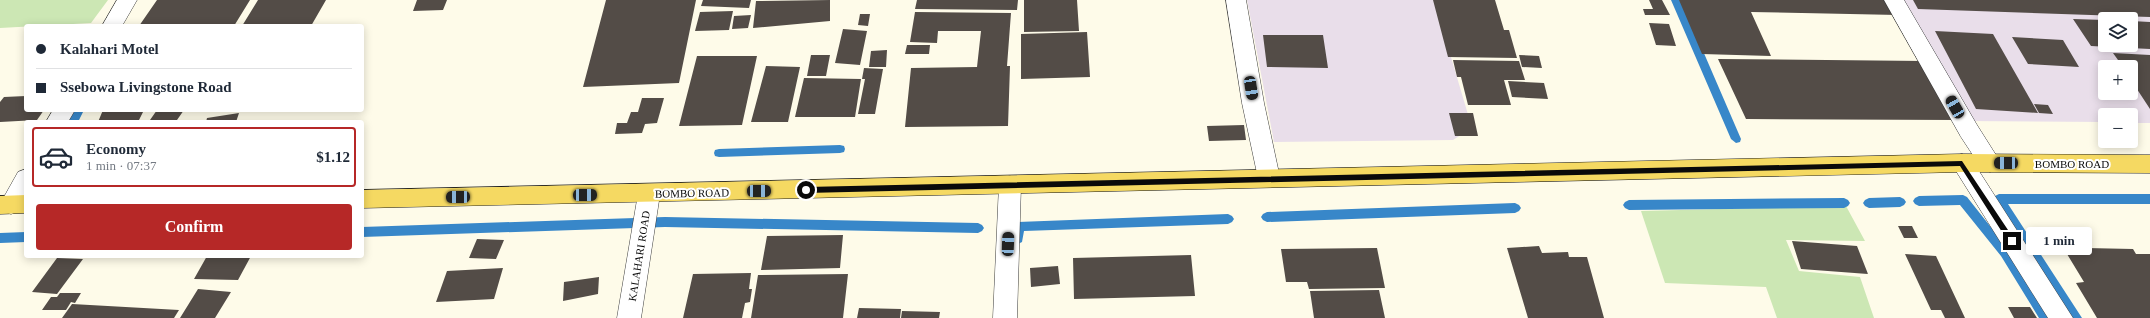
<!DOCTYPE html>
<html lang="en">
<head>
<meta charset="utf-8">
<style>
  :root { --surface:#fff; --page:#f6f6f7; --text:#1f2937; --muted:#747a83; --line:#e0e1e3; --accent:#b62827 }
  body { margin:0; font-family:"Times New Roman",serif; background:var(--page); color:var(--text); height:100vh; display:flex; flex-direction:column; font-size:15px; white-space:nowrap }
  * { box-sizing:border-box; margin:0 }
  p { font-size:13px; color:var(--muted) }
  .icon { flex:none; width:22px; height:22px; fill:none; stroke:currentColor; stroke-width:2; stroke-linecap:round; stroke-linejoin:round }
  .map { position:relative; flex:1; overflow:hidden }
  .details { position:absolute; left:24px; top:120px; width:340px; height:138px; display:flex; flex-direction:column; background:var(--surface); border-radius:4px; box-shadow:0 2px 10px #0003 }
  .details>* { flex:none }
  .top-card { position:absolute; left:24px; top:24px; width:340px; height:88px; border-radius:4px; box-shadow:0 2px 10px #0003; display:grid; align-content:center; height:88px; padding:0 12px; background:var(--surface) }
  .controls { position:absolute; left:2098px; top:12px; display:grid; gap:8px }
  .controls a { display:grid; place-items:center; width:40px; height:40px; border-radius:4px; background:var(--surface); box-shadow:0 2px 10px #0003; font-size:20px }
  .end { position:absolute; width:18px; height:18px; margin:-9px; border:5px solid #0a0a0a; background:#fff; box-shadow:0 0 0 2px #fff }
  .from { border-radius:50% }
  .bubble { position:absolute; height:28px; border-radius:4px; background:var(--surface); box-shadow:0 2px 10px #0003; font-size:13px; font-weight:700; line-height:28px; text-align:center }
  .car { position:absolute; width:12px; height:24px; margin:-12px -6px; border-radius:5px; box-shadow:0 0 3px 1px #0007; background:linear-gradient(#222 24%,#8ab4d8 0 40%,#222 0 76%,#8ab4d8 0 86%,#222 0) }
  .top-card b { display:flex; align-items:center; gap:14px; height:38px; font-size:15px }
  .top-card b+b { border-top:1px solid var(--line) }
  .top-card i { width:10px; height:10px; background:var(--text) }
  ul { padding:7px 0 0; list-style:none }
  li { display:flex; align-items:center; gap:12px; height:60px; margin:0 8px 6px; padding:0 4px; border:2px solid var(--line); border-radius:4px }
  li div { flex:1 }
  li b { display:block; font-size:15px }
  li em { font-style:normal; font-weight:700 }
  li.on { border-color:var(--accent) }
  li>.icon { width:36px; height:36px; stroke-width:1.5 }
  .button { display:flex; gap:8px; margin-top:auto; padding:8px 12px }
  .button a { flex:1; height:46px; border-radius:4px; background:var(--accent); color:#fff; font-size:16px; font-weight:700; line-height:46px; text-align:center }
  .map>svg:first-child { display:block }
</style>
</head>
<body>
<div class="map">
<svg width="2150" height="318" viewBox="0 0 2150 318">
  <rect width="100%" height="100%" fill="#fefbe9"/>
  <path fill="#e9deea" fill-rule="evenodd" d="M1247,0H1434L1472,128L1453,140L1274,142Z
    M1897,0H2150V123H2131V115H2105V122L1965,121ZM2105,19H2131V45H2105ZM2105,67H2131V93H2105Z"/>
  <path fill="#cce7b4" d="M0,0H108L91,23L0,28Z
    M1846,206L1865,241L1786,240L1799,271L1860,277L1874,318H1777L1766,287L1665,283L1641,211Z"/>
  <g fill="none" stroke-linecap="round" stroke-linejoin="round">
    <path fill="#3887c9" fill-rule="evenodd" d="M1671,0H1681L1741,139L1740,142L1736,143L1731,139Z
      M74,110H84L78,122H68Z
      M840,145L844,146L845,149L844,152L840,153L719,157L715,156L714,153L715,150L719,149Z
      M1999,194H2150V204H2008L2082,318H2069L1995,202L1993,199L1995,196Z
      M1963,195L1967,197L2009,250L2052,318H2039L2001,256L1960,205L1919,206L1915,204L1913,201L1915,198L1919,196Z
      M1900,197L1904,199L1906,202L1904,205L1900,207L1869,208L1865,206L1863,203L1865,200L1869,198Z
      M1844,198L1848,200L1850,203L1848,206L1844,208L1629,210L1625,208L1623,205L1625,202L1629,200Z
      M1515,203L1519,205L1521,208L1519,211L1515,213L1267,222L1263,220L1261,217L1263,214L1267,212Z
      M1228,214L1232,216L1234,219L1232,222L1228,224L1024,231L1022,242L1018,244L1014,242C1011,237 1011,229 1014,224L1018,222Z
      M665,217L978,223L982,225L984,228L982,231L978,233L665,227L362,237V227Z
      M26,232V242L0,243V233Z"/>
  </g>
  <path fill="#534c47" d="M157,0H250L234,26H139Z
    M258,0H326L311,26H242Z
    M417,0H447L443,10L413,11Z
    M606,0H696L679,83L583,87Z
    M703,0H751L749,8L701,6Z
    M830,0V21L753,28L756,1Z
    M917,0H1018L1017,10L915,9Z
    M1024,0H1077L1079,31L1024,32Z
    M1433,0H1495L1504,30H1509L1517,58L1448,57Z
    M1649,0H1662L1670,15H1645L1643,9H1653Z
    M1679,0H1890L1898,15L1751,12L1771,56L1702,54Z
    M1913,0H2150V17L1918,9Z
    M733,11L729,30L695,31L700,12Z
    M915,12L1011,13L1007,66H1010L1008,126L905,127L911,68L977,67L981,31H938L937,43L910,42Z
    M860,14H870L868,26L858,25Z
    M751,15L748,28L732,29L734,16Z
    M2073,19L2105,20V45H2131V21L2150,22V49L2091,46Z
    M1649,23L1669,24L1676,46L1656,45Z
    M843,29L867,31L860,65L835,63Z
    M1935,31L1993,34L2038,113L1976,109Z
    M1087,32L1090,77L1021,79V34Z
    M1263,35H1323L1328,68L1267,67Z
    M2012,37L2063,40L2079,67L2028,64Z
    M907,45H930L929,54H905Z
    M887,50L886,67H869L871,51Z
    M2113,53L2150,55V109L2131,80V67H2123Z
    M811,55H830L826,76H807Z
    M1519,55L1539,56L1542,68L1522,67Z
    M697,56H757L742,125L679,126Z
    M1718,59L1923,61L1959,120L1746,119Z
    M1453,60L1519,61L1525,80H1504L1511,105H1468L1461,77H1457Z
    M766,66L800,67L788,122H751Z
    M864,68L883,69L875,114H858L865,79H862Z
    M804,78L861,79L855,117H795Z
    M1508,81L1544,83L1548,99L1512,97Z
    M26,96V110H44L37,120L0,122V102L4,97Z
    M642,98H664L657,123L645,124L642,133L615,134L617,123H627L631,112H638Z
    M2034,104L2048,105L2053,114L2039,113Z
    M103,110H144L138,122H98Z
    M157,110H184L177,120H150Z
    M239,113L236,122H206L207,118Z
    M1449,113H1473L1478,136H1455Z
    M1244,125L1246,140L1209,141L1207,126Z
    M1898,226H1912L1918,238H1904Z
    M843,235L840,268L761,270L767,236Z
    M477,239L504,240L496,259L469,258Z
    M1792,241L1857,246L1868,274L1801,269Z
    M1539,246L1542,253L1568,252L1569,257H1587L1604,318H1528L1507,248Z
    M1377,248L1385,288L1309,289L1307,282H1286L1281,249Z
    M2086,248L2133,249L2136,254H2150V318H2097L2076,283L2084,282L2067,254L2090,255Z
    M1905,254L1936,256L1965,318H1945L1941,310H1931Z
    M1191,255L1195,296L1074,299L1073,258Z
    M207,256H251L238,280L194,279Z
    M57,258L83,259L57,294L32,292Z
    M1058,266L1060,284L1031,287L1030,268Z
    M503,268L494,299L436,302L447,271Z
    M751,273L749,289H752L750,302L745,303L742,318H683L693,274Z
    M848,274L843,318H751L758,275Z
    M599,277L598,294L563,301L564,282Z
    M198,289L231,292L215,318H180Z
    M1379,290L1385,318H1314L1310,291Z
    M60,293H81L75,303L71,302L66,310H42L51,297H57Z
    M72,304L179,310L174,318H62Z
    M2008,307H2030L2037,318H2014Z
    M859,308L901,309L900,318H857Z
    M902,311L940,312L939,318H901Z"/>
  <g fill="none" stroke-linecap="round" stroke-linejoin="round">
    <defs>
      <path id="street" d="M117,0H137L122,26H102Z
        M1226,0H1246L1264,103L1280,178L1277,184L1269,187L1261,184L1258,178L1242,103Z
        M1884,0H1904L1977,125L2001,163L1998,169L1990,172L1982,169L1961,137Z
        M53,110H75L68,122H46Z
        M1962,154L1970,157L2073,318H2048L1951,163L1954,157Z
        M26,169V199L19,211L11,214L3,211L0,204L18,172Z
        M1010,176L1018,179L1021,185L1017,318H993L999,185L1002,179Z
        M649,185L657,188L660,194L641,318H617L638,194L641,188Z"/>
      <path id="primary" d="M1962,154L2150,155V173L1962,172L362,208V190Z
        M26,195V213L0,214V196Z"/>
    </defs>
    <use href="#street" stroke="#3d3d3d" stroke-width="1"/>
    <use href="#primary" stroke="#1b1b1b" stroke-width="1"/>
    <use href="#street" fill="#fff" fill-rule="evenodd"/>
    <use href="#primary" fill="#f5d962" fill-rule="evenodd"/>
  </g>
  <path fill="#0a0a0a" d="M1962,161L2014,239V243H2009L1960,166L806,193L802,190L806,187Z"/>
  <g text-anchor="middle" stroke-width="4" stroke-linejoin="round" paint-order="stroke">
    <g font-size="11" fill="#0a0a0a" stroke="#fff">
      <text x="2072" y="168">BOMBO ROAD</text>
      <text transform="translate(692 193) rotate(-1)" y="4">BOMBO ROAD</text>
      <text transform="translate(639 256) rotate(-81)" y="4">KALAHARI ROAD</text>
    </g>
  </g>
</svg>
<div class="controls">
<a><svg class="icon" aria-label="layers" viewBox="0 0 24 24"><path d="M12 4l9 5-9 5-9-5zM3 14l9 5 9-5"/></svg></a>
<a>+</a>
<a>−</a>
</div>
<i class="end from" style="left:806px;top:190px"></i>
<i class="end" style="left:2012px;top:241px"></i>
<div class="bubble" style="left:2026px;top:227px;width:66px">1 min</div>
<i class="car" style="left:1251px;top:88px;rotate:171deg"></i>
<i class="car" style="left:1955px;top:107px;rotate:330deg"></i>
<i class="car" style="left:2006px;top:163px;rotate:270deg"></i>
<i class="car" style="left:759px;top:191px;rotate:89deg"></i>
<i class="car" style="left:585px;top:195px;rotate:89deg"></i>
<i class="car" style="left:458px;top:197px;rotate:269deg"></i>
<i class="car" style="left:1008px;top:244px;rotate:2deg"></i>
<div class="top-card">
<b><i class="from"></i>Kalahari Motel</b>
<b><i></i>Ssebowa Livingstone Road</b>
</div>
<section class="details">
<ul>
<li class="on"><svg class="icon" aria-label="car" viewBox="0 0 24 24"><path d="M5 17H2v-5l4-1 3-4h7l3 4 3 1v5h-3M9 17h6M6 11h13"/><circle cx="7" cy="17" r="2"/><circle cx="17" cy="17" r="2"/></svg><div><b>Economy</b><p>1 min · 07:37</p></div><em>$1.12</em></li>
</ul>
<div class="button"><a>Confirm</a></div>
</section>
</div>
</body>
</html>
